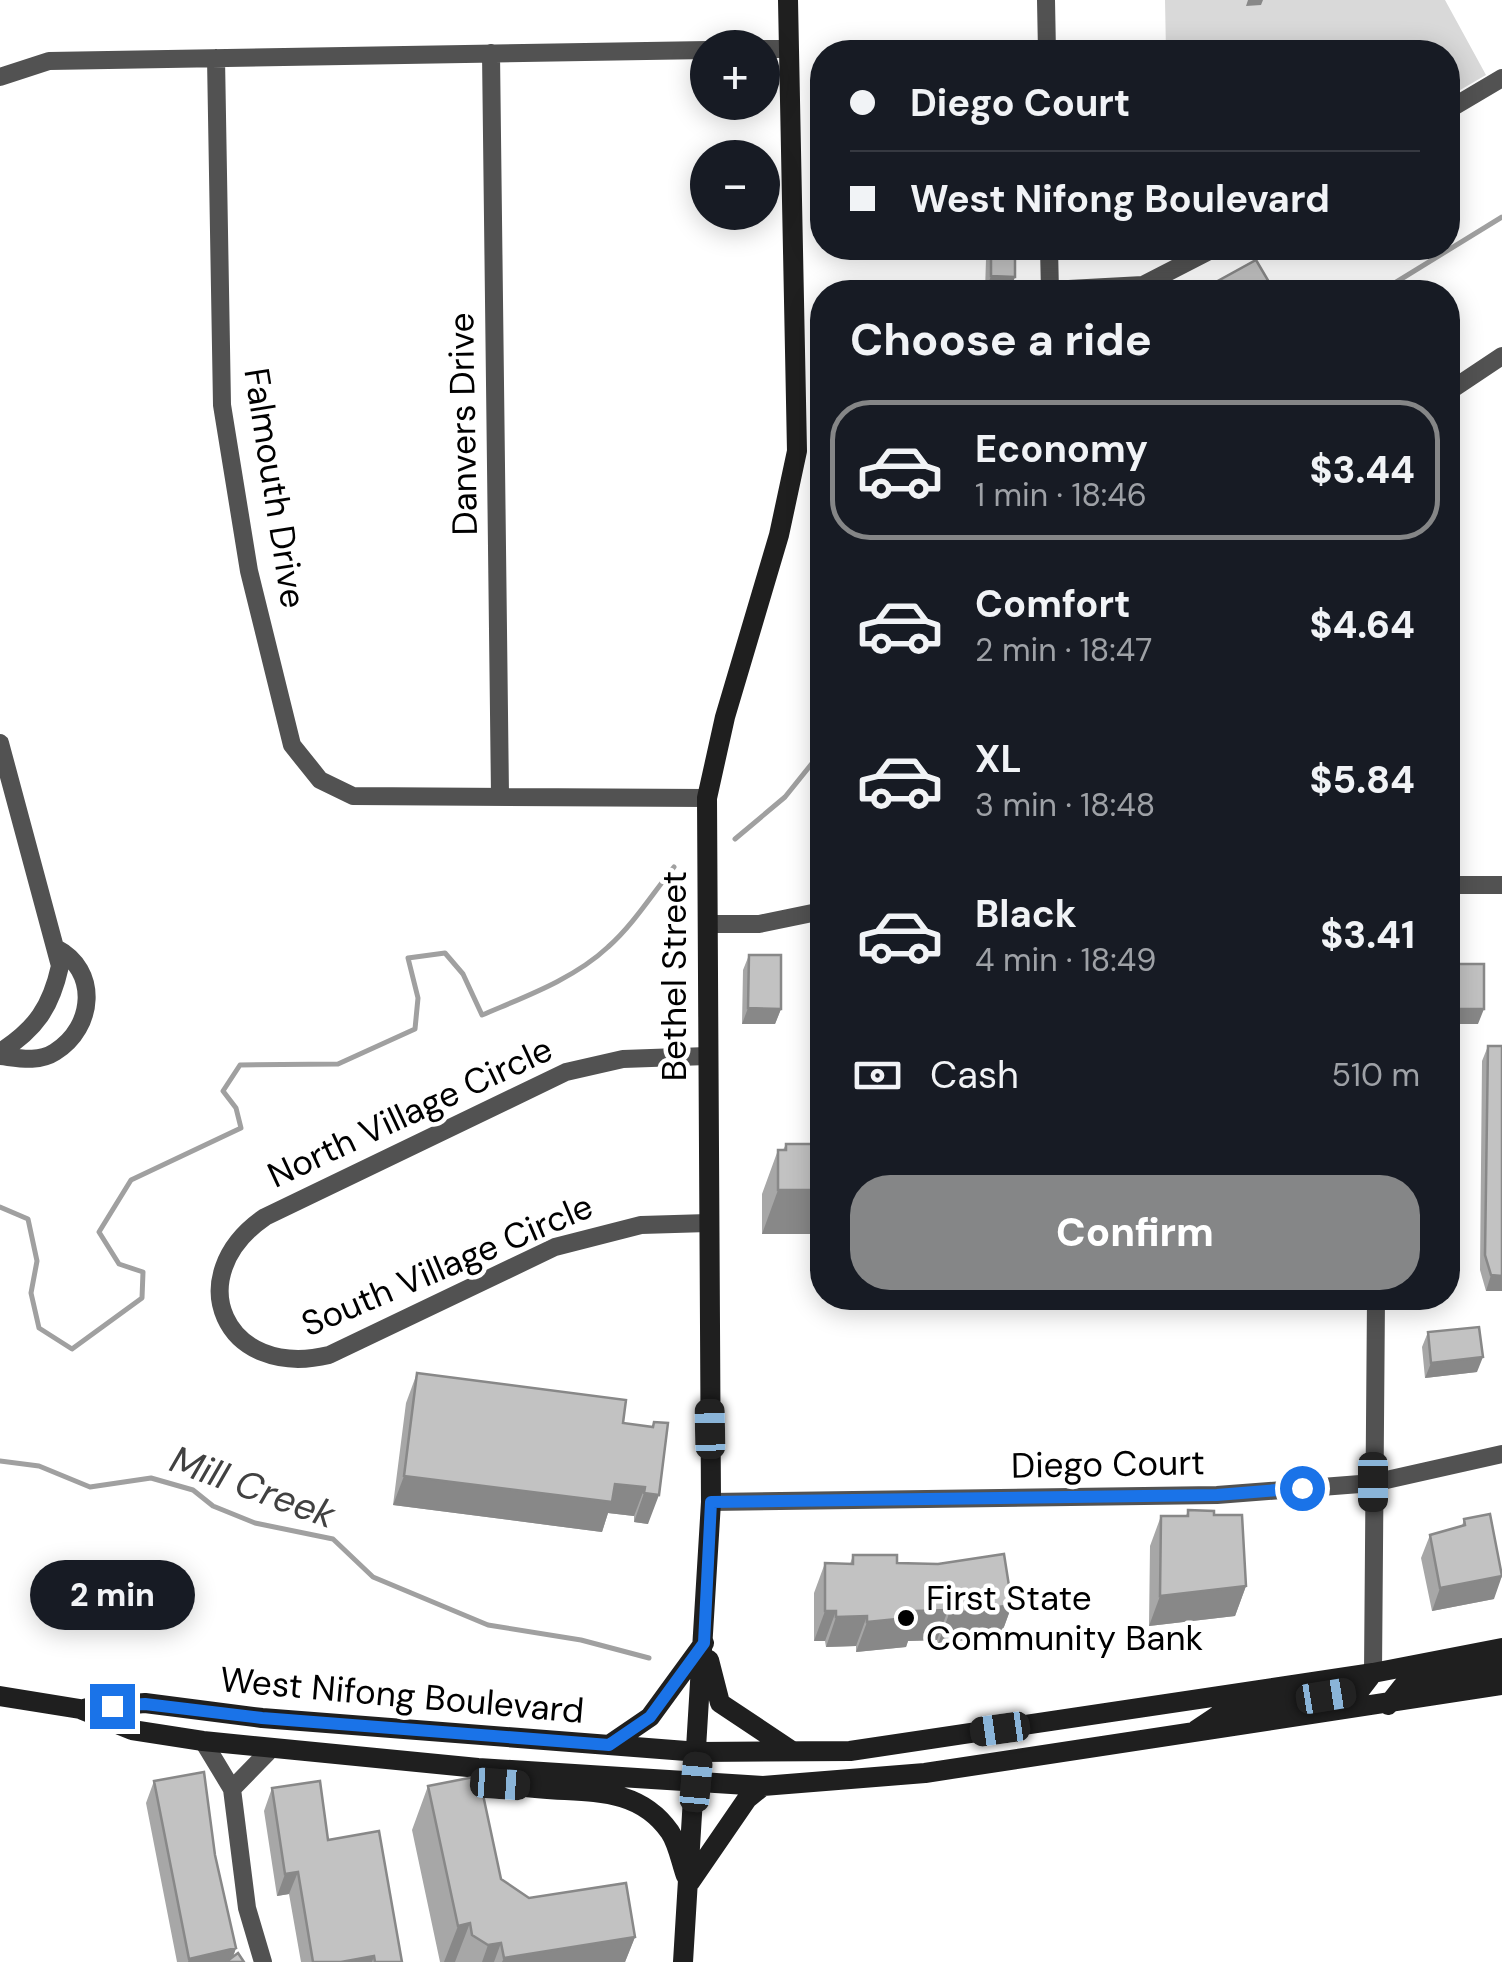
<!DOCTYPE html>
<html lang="en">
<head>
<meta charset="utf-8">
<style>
  :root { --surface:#171b24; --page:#20242c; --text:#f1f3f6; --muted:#9ea1a6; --line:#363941; --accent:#858687 }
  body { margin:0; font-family:"DM Sans",sans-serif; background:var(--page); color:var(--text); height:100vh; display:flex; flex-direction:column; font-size:38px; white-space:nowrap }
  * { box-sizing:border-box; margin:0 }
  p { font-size:32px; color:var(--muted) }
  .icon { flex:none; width:55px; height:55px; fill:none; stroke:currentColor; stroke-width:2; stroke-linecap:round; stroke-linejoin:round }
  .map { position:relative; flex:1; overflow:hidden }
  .details { position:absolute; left:810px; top:280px; width:650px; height:1030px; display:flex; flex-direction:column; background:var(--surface); border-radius:40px; box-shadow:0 5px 25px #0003 }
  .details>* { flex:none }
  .banner { position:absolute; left:810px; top:40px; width:650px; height:220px; border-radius:40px; box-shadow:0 5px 25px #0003; display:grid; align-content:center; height:220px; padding:0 40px; background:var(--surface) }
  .fabs { position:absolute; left:690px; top:30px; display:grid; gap:20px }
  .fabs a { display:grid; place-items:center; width:90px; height:90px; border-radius:50%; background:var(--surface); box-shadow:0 5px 25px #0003; font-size:50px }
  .end { position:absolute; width:45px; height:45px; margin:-22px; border:12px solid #1a73e8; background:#fff; box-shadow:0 0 0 5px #fff }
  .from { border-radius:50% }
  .bubble { position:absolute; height:70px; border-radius:35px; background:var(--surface); box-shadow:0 5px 25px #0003; font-size:32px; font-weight:800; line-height:70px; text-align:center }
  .car { position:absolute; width:30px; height:60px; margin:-30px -15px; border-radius:12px; box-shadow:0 0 8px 2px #0007; background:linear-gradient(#222 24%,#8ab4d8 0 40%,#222 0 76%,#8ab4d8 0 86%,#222 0) }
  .banner b { display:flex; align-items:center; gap:35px; height:95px; font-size:38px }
  .banner b+b { border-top:2px solid var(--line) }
  .banner i { width:25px; height:25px; background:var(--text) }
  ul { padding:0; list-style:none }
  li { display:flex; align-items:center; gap:30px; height:140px; margin:0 20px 15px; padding:0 20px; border:5px solid transparent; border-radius:40px }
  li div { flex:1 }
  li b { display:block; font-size:38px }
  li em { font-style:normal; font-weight:800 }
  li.on { border-color:var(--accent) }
  li>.icon { width:90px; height:90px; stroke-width:1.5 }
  h2 { padding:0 40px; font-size:45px; line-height:120px }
  .pay { display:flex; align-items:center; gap:25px; height:110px; padding:0 40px; font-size:38px }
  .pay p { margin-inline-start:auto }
  .button { display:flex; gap:20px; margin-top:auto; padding:20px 40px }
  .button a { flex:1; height:115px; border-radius:40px; background:var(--accent); color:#fff; font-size:40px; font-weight:800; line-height:115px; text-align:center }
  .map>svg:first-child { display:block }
</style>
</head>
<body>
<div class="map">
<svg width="1502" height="1962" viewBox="0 0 1502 1962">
  <rect width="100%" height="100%" fill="#fff"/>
  <path fill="#d9d9d9" d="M1165,0H1445L1486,75L1448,97V52H1166Z"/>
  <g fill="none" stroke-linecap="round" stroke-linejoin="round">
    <path stroke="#a0a0a0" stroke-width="5" d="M1380,292L1502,217
      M735,839L785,797L822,751
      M0,1207L28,1219L37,1261L31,1293L39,1328L72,1349L142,1298L143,1272L119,1264L99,1232L131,1180L241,1128L236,1108L223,1091L240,1065L338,1064L415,1029L418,998L408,958L445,953L463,974L482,1015C524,997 574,979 608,947C633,925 653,893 674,867
      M0,1461L39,1466L90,1487L151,1478L193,1490L213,1506L255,1523L333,1539L373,1577L488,1625L581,1640L649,1658"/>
    <path stroke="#525252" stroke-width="18" d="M1046,0L1047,52
      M762,49H787
      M491,53L500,795
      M216,58L222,405L249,571L292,745L320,780L353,796L707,798
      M0,77L49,61L708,50
      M1448,110L1502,78
      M1049,248L1050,292
      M1050,290L1143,285L1215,248
      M1448,392L1502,356
      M0,743L60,966C51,1007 36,1029 0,1052
      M1448,885H1502
      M708,924H759L822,911
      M0,1056C18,1058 38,1063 55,1052C95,1027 99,970 56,948
      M707,1056L623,1059L566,1072L265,1217C179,1276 224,1380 329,1355L555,1247L641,1225L708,1223
      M711,1502L1217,1495L1373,1483L1502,1454
      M1373,1673L1376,1298
      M203,1741L232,1789L247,1908L263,1962
      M232,1789L272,1748"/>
    <path stroke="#1f1f1f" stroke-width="20" d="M709,1660L720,1703L792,1751
      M0,1696L80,1709L132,1730L203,1741L478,1768L763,1786L925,1773L1502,1685
      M1388,1705L1403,1686L1502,1666
      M87,1708L145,1703L262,1718L699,1752L850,1751L1373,1673L1502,1648
      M1196,1730L1223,1712L1360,1690L1373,1673
      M609,1745L650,1717L704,1643
      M480,1769C536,1811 623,1764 670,1832C678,1844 681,1862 686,1876
      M690,1882L747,1799L763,1786
      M683,1962L711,1502L707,798L725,717L779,535L797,451L788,0"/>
  </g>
  <path fill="#a7a7a7" d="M990,248H1015V277L1009,292H985L986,259Z
    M1216,282L1265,292H1212Z
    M749,955L781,1009L775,1024H742L743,970Z
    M1488,1046H1502V1291H1486L1480,1270L1482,1061Z
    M786,1144H822V1239H810V1234H762V1194L778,1150H783Z
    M1428,1332L1477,1372L1425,1378L1422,1347Z
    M417,1373L623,1423L652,1427L654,1422L648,1524L634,1522V1516L608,1513L602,1532L393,1505L406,1403Z
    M1188,1510L1214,1515L1246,1586L1235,1616L1149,1626L1150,1546L1161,1516H1186Z
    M1464,1519L1494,1599L1432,1611L1421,1558L1430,1535L1462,1526Z
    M853,1555L897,1563L1012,1605L1001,1635L938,1644L937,1640L908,1641L906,1647L856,1652V1646L826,1647L825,1641H814V1593L825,1563L850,1564Z
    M154,1781L215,1855L236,1948L233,1957L244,1962H177L146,1803Z
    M428,1786L501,1879L529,1898L635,1937L625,1962H440L412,1830Z
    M272,1788L328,1840L402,1962H301L289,1894L277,1896L264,1811Z"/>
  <path fill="#888" d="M1248,0H1263L1261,5L1246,6Z
    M991,276L1015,277L1009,292H985Z
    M1269,282L1265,292H1249Z
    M748,1008L781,1009L775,1024H742Z
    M1448,1009H1484L1478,1024H1448Z
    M778,1190H822V1199L810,1234H762Z
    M822,1204V1239H810Z
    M1491,1275L1502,1276V1291H1486Z
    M1483,1357L1477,1372L1425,1378L1431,1363Z
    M404,1476L615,1484L645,1487L634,1516L608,1513L602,1532L393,1505Z
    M644,1493L659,1495L648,1524L634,1522Z
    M1502,1576L1494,1599L1432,1611L1440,1588Z
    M1246,1586L1235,1616L1149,1626L1160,1596Z
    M1012,1605L1001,1635L938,1644L949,1614Z
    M948,1610L937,1640L908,1641L906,1647L856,1652L867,1622L916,1611Z
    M825,1611H836L825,1641H814Z
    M867,1616L856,1646L826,1647L836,1617Z
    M298,1872L289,1894L277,1896L285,1874Z
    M470,1923L455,1962H444L458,1926Z
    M635,1937L625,1962H502L504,1958Z
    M501,1943L494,1962H482L488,1945Z
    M236,1948L231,1962H188L189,1959Z
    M374,1956L372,1962H341Z"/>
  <path fill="#c2c2c2" stroke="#888" stroke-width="2.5" d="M991,248H1015V277L991,276Z
    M1256,260L1269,282L1249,292H1222L1216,282Z
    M749,955H781V1009L748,1008Z
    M1448,964H1484V1009H1448Z
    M1488,1046H1502V1276L1491,1275L1485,1255Z
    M786,1144H822V1190H778V1150H786Z
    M1479,1327L1483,1357L1431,1363L1428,1332Z
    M417,1373L626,1400L623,1423L653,1427L654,1422L668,1423L659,1495L644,1493L645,1487L615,1484L612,1502L404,1476Z
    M1188,1510L1214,1511V1515H1242L1246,1586L1160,1596L1161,1516H1188Z
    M1490,1514L1502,1576L1440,1588L1430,1535L1465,1525L1464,1519Z
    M1004,1554L1012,1605L949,1614L948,1610L916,1611L917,1617L867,1622V1616L836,1617V1611H825V1563L853,1564V1555H897V1563L938,1564Z
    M204,1772L215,1855L236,1948L189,1959L154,1781Z
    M479,1776L501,1879L529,1898L626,1883L635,1937L504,1958L501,1943L488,1945L472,1935L470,1923L458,1926L428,1786Z
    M320,1781L328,1840L379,1831L402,1962H375L374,1956L341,1962H313L298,1872L285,1874L272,1788Z
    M238,1953L244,1962H226Z"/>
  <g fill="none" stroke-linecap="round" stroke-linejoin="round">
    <path stroke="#1a73e8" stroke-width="12" d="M112,1706L145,1704L262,1718L609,1745L650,1717L704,1643L711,1502L1217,1495L1302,1488"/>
  </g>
  <circle fill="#000" stroke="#fff" stroke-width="4" cx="906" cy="1618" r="10"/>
  <g text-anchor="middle" stroke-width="9" stroke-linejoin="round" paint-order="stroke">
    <g font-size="35" fill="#000" stroke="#fff">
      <text transform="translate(463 424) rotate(-91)" y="12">Danvers Drive</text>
      <text transform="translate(275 488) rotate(81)" y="12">Falmouth Drive</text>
      <text transform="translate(674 976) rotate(-90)" y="12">Bethel Street</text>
      <text transform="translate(410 1112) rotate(-25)" y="12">North Village Circle</text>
      <text transform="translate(447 1265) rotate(-23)" y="12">South Village Circle</text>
      <text transform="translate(1108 1464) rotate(-1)" y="12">Diego Court</text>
      <text transform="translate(402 1695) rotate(5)" y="12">West Nifong Boulevard</text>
    </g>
    <g font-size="35" fill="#000" stroke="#fff" text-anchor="start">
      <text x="926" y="1610">First State<tspan x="926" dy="40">Community Bank</tspan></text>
    </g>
    <g font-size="38" font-style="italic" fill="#414141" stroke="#fff">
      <text transform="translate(253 1487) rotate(20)" y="13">Mill Creek</text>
    </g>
  </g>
</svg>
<div class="fabs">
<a>+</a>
<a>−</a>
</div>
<i class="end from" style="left:1302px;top:1488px"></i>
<i class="end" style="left:112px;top:1706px"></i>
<div class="bubble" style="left:30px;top:1560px;width:165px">2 min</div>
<i class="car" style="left:710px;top:1429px;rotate:359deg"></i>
<i class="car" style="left:1373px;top:1482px;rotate:180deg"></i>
<i class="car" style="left:1326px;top:1696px;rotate:81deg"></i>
<i class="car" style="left:1000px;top:1729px;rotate:262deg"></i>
<i class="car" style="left:696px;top:1782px;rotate:5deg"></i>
<i class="car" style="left:500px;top:1784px;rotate:94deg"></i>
<div class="banner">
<b><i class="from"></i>Diego Court</b>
<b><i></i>West Nifong Boulevard</b>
</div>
<section class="details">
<h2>Choose a ride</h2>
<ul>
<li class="on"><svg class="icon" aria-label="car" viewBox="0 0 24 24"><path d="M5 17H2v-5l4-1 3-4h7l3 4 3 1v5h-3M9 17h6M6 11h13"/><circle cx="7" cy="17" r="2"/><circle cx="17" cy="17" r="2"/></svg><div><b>Economy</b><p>1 min · 18:46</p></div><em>$3.44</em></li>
<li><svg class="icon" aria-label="car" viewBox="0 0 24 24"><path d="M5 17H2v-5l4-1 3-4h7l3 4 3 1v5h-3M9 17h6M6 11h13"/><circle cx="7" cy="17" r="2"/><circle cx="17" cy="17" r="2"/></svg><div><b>Comfort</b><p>2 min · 18:47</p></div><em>$4.64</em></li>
<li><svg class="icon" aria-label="car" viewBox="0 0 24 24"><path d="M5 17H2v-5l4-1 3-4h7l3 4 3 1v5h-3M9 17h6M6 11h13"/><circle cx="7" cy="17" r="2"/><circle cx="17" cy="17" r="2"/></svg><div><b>XL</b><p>3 min · 18:48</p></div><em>$5.84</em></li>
<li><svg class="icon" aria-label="car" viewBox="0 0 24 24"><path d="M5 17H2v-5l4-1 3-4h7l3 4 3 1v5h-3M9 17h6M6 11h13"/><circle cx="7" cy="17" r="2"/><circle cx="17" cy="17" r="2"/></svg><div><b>Black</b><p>4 min · 18:49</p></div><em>$3.41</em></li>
</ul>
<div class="pay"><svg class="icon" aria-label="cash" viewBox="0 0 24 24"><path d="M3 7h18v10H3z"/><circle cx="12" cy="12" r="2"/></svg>Cash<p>510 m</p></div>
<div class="button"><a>Confirm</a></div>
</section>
</div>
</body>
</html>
